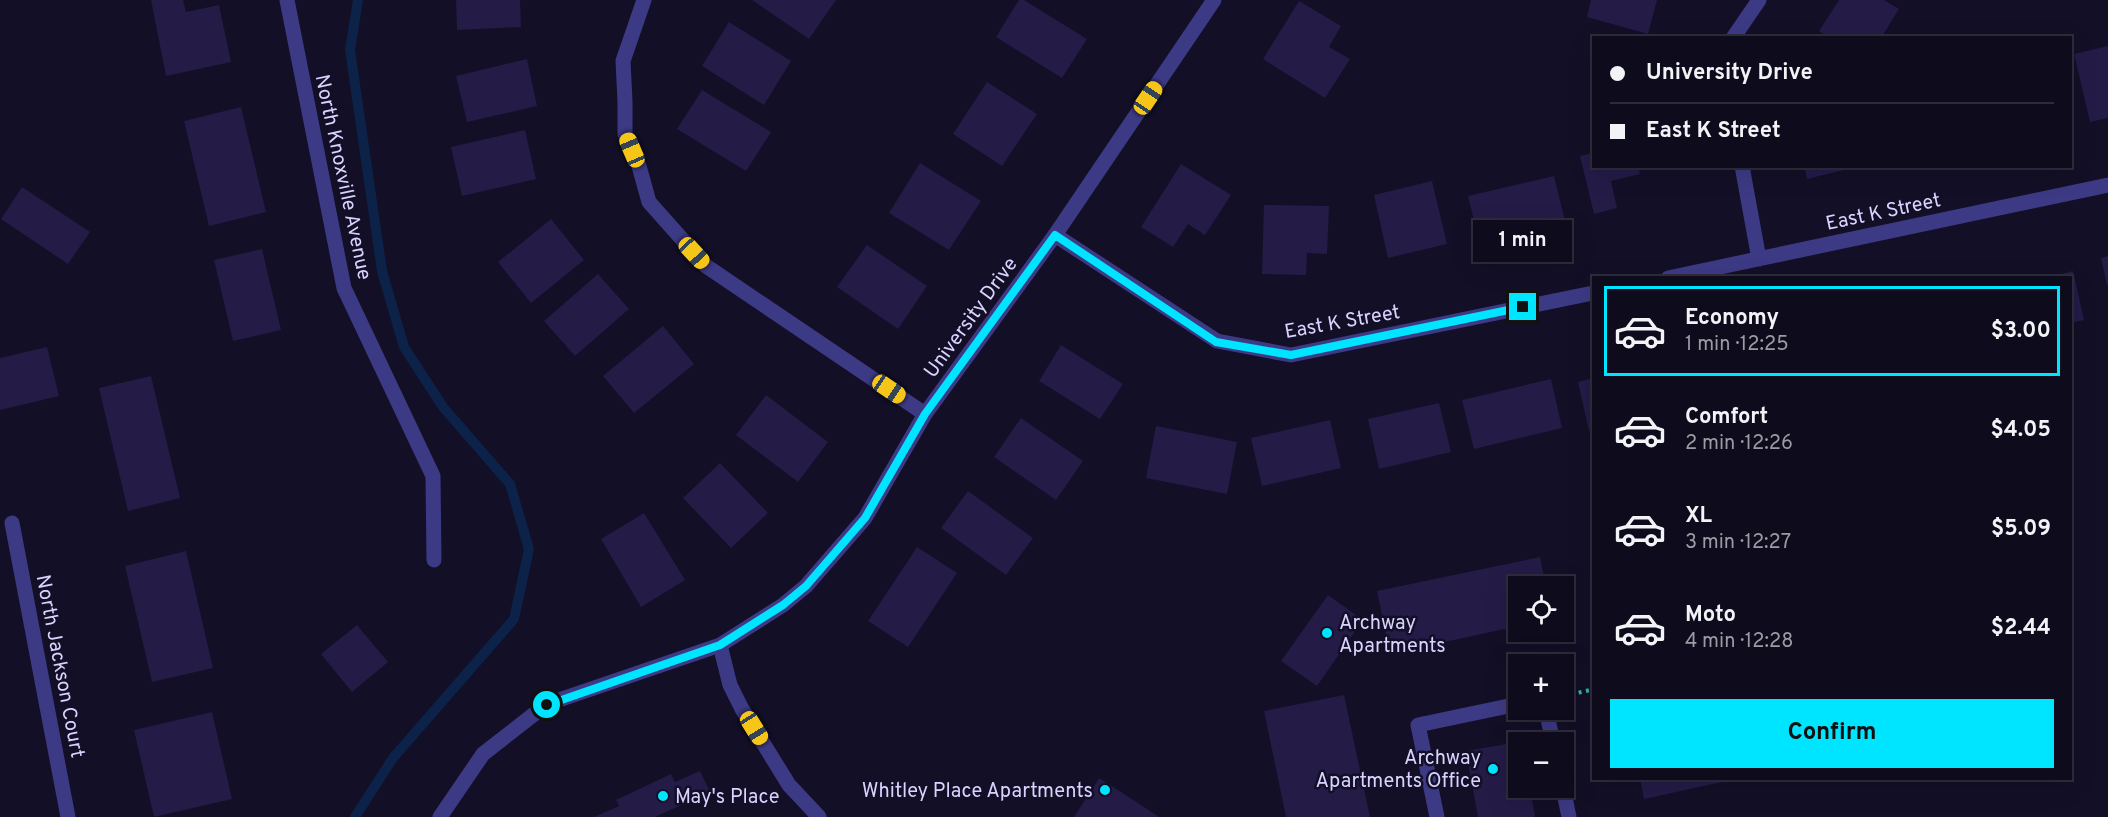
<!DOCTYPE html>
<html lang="en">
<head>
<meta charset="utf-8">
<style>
  :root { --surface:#0e0b1c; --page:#1c1929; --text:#f1f3f6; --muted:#9b9ba3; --line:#2e2b3b; --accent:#00e5ff }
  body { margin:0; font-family:Overpass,sans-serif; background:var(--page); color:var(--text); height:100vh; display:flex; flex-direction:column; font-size:22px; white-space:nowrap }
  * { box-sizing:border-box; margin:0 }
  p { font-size:20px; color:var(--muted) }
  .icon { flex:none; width:33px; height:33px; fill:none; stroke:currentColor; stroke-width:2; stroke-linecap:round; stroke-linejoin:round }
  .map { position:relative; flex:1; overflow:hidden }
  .drawer { position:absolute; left:1592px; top:276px; width:480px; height:504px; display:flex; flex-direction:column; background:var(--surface); border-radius:0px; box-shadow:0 6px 24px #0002,0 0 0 2px var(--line) }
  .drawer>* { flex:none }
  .top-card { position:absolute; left:1592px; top:36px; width:480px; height:132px; border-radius:0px; box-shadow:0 6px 24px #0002,0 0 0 2px var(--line); display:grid; align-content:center; height:132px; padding:0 18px; background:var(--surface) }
  .buttons { position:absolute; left:1508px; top:576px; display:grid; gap:12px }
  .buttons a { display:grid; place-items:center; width:66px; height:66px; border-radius:0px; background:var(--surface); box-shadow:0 6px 24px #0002,0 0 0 2px var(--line); font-size:30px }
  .end { position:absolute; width:27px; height:27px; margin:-14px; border:8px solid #00e5ff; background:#111; box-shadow:0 0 0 3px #111 }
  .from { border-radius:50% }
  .bubble { position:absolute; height:42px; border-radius:0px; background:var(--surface); box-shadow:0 6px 24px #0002,0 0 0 2px var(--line); font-size:20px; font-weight:700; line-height:42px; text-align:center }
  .car { position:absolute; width:18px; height:36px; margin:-18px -9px; border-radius:8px; box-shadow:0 0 4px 2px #0007; background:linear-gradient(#f5c518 24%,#345 0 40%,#f5c518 0 76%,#345 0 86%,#f5c518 0) }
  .top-card b { display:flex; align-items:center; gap:21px; height:57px; font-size:22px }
  .top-card b+b { border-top:2px solid var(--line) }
  .top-card i { width:15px; height:15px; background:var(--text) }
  ul { padding:10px 0 0; list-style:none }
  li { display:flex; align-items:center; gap:18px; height:90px; margin:0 12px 9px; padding:0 6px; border:3px solid transparent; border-radius:0px }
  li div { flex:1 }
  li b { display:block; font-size:22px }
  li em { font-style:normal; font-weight:700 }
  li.on { border-color:var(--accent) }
  li>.icon { width:54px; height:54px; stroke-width:1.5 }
  .button { display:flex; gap:12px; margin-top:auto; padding:12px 18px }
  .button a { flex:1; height:69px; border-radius:0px; background:var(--accent); color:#111; font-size:24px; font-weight:700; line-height:69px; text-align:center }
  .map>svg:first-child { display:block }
</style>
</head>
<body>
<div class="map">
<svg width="2108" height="817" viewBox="0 0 2108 817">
  <rect width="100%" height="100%" fill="#130f26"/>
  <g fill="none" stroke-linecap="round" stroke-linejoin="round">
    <path stroke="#0c2248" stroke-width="10" d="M355,817L393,758L514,619L529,549L510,484L443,407L404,347L382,271L350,50L358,0"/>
  </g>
  <path fill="#241b47" d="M151,0H183L186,12L219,5L231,62L166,76Z
    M456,0H520L521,27L457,30Z
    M752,0H836L809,39Z
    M1019,0H1024L1087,39L1062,78L996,37Z
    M1591,0H1657L1648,34L1587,17Z
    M1839,0H1884L1899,9L1881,38H1829L1819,31Z
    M1299,1L1341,26L1329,47L1350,59L1325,98L1263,59Z
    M729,22L791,61L764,105L702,66Z
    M2108,46V118L2090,122L2074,54Z
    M527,59L537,106L467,122L456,76Z
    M987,82L1037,114L1002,166L953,134Z
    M702,90L771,132L746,171L677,129Z
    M241,107L266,212L209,226L184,121Z
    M525,130L536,179L462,196L451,147Z
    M1593,153V166H1638L1640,174L1611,181L1617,208L1594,214L1580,156Z
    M920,163L981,201L949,250L889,213Z
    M1181,164L1231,195L1205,235L1188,224L1173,247L1141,227Z
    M1804,166H1856V167L1807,179Z
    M1554,176L1566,225L1480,245L1468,196Z
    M1432,181L1447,244L1388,258L1374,195Z
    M22,187L90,232L68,264L1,219Z
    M1264,205L1329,206L1327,254L1307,253L1306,275L1262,274Z
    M551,219L584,260L531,303L498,262Z
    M867,245L927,286L898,329L837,287Z
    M262,249L281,330L233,341L214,260Z
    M2108,256V285H2107L2101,258Z
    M2073,271L2084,320L2070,323V278L2049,277Z
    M598,274L629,309L575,356L544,321Z
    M663,326L694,364L634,413L603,376Z
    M1061,345L1123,384L1100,419L1039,381Z
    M47,347L59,396L0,410V358Z
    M151,376L180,498L128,511L99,388Z
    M1593,378V430L1589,431L1578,382Z
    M1551,379L1562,428L1474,449L1462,400Z
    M766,395L828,442L798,482L736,435Z
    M1439,403L1451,452L1379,469L1368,419Z
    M1021,418L1083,461L1056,500L994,457Z
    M1330,420L1341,468L1262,486L1251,438Z
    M1156,426L1237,442L1227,494L1146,478Z
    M720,463L768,513L731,548L683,498Z
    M968,491L1033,538L1006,575L941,528Z
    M644,513L685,580L641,607L601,539Z
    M917,547L957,573L908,647L868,621Z
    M186,551L213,668L152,682L125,566Z
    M1540,557L1546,586H1518V626L1390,654L1377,591Z
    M1328,595L1363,620L1317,686L1281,661Z
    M357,625L388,662L352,692L321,654Z
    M1344,695L1370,817H1286L1264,711Z
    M212,712L232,799L154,817L134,730Z
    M1518,742V788H1530L1535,817H1478L1466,751Z
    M700,771L710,792L655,817H594L619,806L616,800L671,774L675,782Z
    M1099,778L1135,801L1159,817H1074Z
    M1640,778H1721L1722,782L1644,799Z"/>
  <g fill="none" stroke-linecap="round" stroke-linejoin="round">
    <path stroke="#2fb8b0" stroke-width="4" stroke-dasharray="3 4.5" stroke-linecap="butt" d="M1564,696L1590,690"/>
    <path stroke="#3d3a85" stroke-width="15" d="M720,645L730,685L742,709L789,785L819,817
      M1546,710L1553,742
      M1563,788L1569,817
      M1437,817L1418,725L1518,704"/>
    <path stroke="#3d3a85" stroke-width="15" d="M287,0L344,288L433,476L434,560
      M644,0L623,61L625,101V134L639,166L649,202L706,266L925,414
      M1733,38L1759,0
      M1742,166L1759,259
      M1055,235L1217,341L1291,355L1593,293
      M1668,278L2108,185
      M12,523L68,817
      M440,817L483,754L547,704L720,645L783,605L806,586L865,518L925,414L1055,235L1214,0"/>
  </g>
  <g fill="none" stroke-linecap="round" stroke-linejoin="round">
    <path stroke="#00e5ff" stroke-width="8" d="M547,705L720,645L783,605L806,586L865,518L925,414L1055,235L1216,342L1291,355L1523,307"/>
  </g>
  <g fill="#00e5ff" stroke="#130f26" stroke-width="2">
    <circle cx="1327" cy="633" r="6"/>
    <circle cx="1493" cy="769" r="6"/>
    <circle cx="1105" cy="790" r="6"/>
    <circle cx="663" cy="796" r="6"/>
  </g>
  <g text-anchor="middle" stroke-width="5" stroke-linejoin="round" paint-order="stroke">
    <g font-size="20" fill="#d9d4ff" stroke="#130f26">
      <text transform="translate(344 177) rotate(78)" y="7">North Knoxville Avenue</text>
      <text transform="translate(1883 211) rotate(-12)" y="7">East K Street</text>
      <text transform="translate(970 317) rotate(-54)" y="7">University Drive</text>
      <text transform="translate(1342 321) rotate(-10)" y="7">East K Street</text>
      <text transform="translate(61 666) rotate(79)" y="7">North Jackson Court</text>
    </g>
    <g font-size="20" fill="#d9d4ff" stroke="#130f26" text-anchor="start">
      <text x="1339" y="629">Archway<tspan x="1339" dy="23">Apartments</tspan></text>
      <text x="1481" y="764" text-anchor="end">Archway<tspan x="1481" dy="23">Apartments Office</tspan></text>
      <text x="1093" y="797" text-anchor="end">Whitley Place Apartments</text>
      <text x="675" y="803">May's Place</text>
    </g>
  </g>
</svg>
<div class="buttons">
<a><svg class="icon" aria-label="locate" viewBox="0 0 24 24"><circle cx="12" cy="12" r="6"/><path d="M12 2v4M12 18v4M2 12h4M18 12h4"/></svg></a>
<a>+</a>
<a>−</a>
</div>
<i class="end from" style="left:547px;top:705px"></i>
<i class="end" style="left:1523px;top:307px"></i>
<div class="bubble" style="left:1473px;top:220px;width:99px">1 min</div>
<i class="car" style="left:1148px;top:98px;rotate:34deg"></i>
<i class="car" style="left:632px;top:150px;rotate:337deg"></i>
<i class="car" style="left:694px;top:253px;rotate:137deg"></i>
<i class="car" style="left:889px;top:389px;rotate:124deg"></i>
<i class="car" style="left:754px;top:728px;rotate:148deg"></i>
<div class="top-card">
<b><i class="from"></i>University Drive</b>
<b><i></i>East K Street</b>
</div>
<section class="drawer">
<ul>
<li class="on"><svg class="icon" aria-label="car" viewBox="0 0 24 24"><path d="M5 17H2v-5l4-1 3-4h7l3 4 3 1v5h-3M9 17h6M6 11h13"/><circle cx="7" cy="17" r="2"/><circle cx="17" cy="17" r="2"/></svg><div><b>Economy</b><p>1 min · 12:25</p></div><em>$3.00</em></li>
<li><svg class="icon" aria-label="car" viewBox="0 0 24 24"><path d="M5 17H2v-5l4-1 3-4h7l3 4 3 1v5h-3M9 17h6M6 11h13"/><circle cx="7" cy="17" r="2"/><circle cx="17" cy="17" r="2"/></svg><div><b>Comfort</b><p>2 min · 12:26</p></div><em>$4.05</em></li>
<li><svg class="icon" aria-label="car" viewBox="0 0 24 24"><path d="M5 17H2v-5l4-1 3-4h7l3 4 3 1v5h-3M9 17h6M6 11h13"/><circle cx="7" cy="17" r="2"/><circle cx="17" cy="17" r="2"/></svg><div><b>XL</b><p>3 min · 12:27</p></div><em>$5.09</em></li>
<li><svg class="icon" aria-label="car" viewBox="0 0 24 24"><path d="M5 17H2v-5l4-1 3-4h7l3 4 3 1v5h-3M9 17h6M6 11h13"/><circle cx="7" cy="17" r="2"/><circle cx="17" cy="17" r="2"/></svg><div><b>Moto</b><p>4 min · 12:28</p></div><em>$2.44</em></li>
</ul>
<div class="button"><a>Confirm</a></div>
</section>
</div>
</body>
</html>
